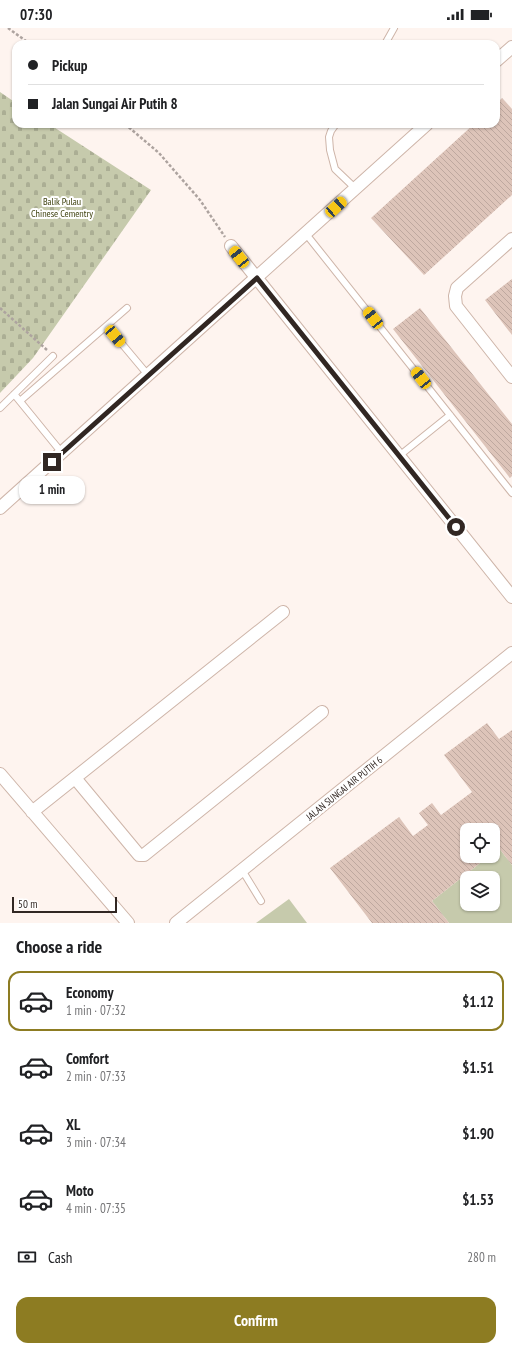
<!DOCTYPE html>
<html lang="en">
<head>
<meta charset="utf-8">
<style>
  :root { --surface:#fff; --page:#f2f2f2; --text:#202124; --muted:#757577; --line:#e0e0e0; --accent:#8d7c22 }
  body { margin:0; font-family:"PT Sans Narrow",sans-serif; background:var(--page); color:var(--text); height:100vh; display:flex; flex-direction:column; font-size:15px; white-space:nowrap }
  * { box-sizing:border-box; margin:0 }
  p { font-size:13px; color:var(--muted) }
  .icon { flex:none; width:22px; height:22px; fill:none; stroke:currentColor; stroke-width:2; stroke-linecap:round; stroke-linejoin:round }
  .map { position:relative; height:895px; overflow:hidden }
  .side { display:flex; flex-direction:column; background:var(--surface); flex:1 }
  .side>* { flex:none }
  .top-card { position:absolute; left:12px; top:12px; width:488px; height:88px; border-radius:12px; box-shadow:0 1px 3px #0004; display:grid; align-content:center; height:88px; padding:0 16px; background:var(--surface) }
  .controls { position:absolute; left:460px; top:795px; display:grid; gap:8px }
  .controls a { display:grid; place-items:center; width:40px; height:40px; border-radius:8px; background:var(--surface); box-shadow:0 1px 3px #0004; font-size:20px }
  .scale { position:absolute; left:12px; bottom:10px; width:105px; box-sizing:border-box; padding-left:4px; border:2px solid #312723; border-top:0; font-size:11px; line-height:14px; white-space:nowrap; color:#312723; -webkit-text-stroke:3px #fff; paint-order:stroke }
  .end { position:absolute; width:18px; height:18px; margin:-9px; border:5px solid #312723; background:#fff; box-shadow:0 0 0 2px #fff }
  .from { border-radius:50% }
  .bubble { position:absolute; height:28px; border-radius:12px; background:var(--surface); box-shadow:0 1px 3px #0004; font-size:13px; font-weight:700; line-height:28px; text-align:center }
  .car { position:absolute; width:12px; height:24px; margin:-12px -6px; border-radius:5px; box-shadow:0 0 3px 1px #0007; background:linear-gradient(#f5c518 24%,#345 0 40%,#f5c518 0 76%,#345 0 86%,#f5c518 0) }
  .top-card b { display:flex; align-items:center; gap:14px; height:38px; font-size:15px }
  .top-card b+b { border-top:1px solid var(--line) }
  .top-card i { width:10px; height:10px; background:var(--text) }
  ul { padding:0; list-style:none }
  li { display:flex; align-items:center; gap:12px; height:60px; margin:0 8px 6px; padding:0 8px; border:2px solid transparent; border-radius:12px }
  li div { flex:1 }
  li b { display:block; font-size:15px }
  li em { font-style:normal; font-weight:700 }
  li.active { border-color:var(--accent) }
  li>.icon { width:36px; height:36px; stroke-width:1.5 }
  h2 { padding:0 16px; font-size:18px; line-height:48px }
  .pay { display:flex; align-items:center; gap:10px; height:44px; padding:0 16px; font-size:15px }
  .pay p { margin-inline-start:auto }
  .button { display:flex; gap:8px; margin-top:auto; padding:8px 16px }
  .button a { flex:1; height:46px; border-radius:12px; background:var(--accent); color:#fff; font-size:16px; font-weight:700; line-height:46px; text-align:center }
  .status { display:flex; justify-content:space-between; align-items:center; height:28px; padding:0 20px; background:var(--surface); direction:ltr }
  .status svg { height:11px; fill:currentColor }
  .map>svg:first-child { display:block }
</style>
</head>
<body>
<div class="status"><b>07:30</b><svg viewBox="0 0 49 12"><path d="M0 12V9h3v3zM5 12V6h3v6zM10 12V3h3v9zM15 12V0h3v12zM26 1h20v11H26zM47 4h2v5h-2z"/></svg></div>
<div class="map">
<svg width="512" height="895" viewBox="0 0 512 895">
  <defs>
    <pattern id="cemetery-stones" width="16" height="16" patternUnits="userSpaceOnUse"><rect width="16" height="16" fill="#c6caac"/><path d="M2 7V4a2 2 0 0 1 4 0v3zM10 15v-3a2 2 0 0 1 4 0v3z" fill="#abae94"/></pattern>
    <pattern id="building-back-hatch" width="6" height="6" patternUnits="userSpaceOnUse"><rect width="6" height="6" fill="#ddc4b9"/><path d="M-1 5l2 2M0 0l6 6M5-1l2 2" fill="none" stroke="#bea89f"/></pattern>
  </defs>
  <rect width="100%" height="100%" fill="#fef4ef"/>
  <path fill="#c6caac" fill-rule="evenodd" d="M499,820L512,837V895H449L432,873L489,828H493V825ZM467,850H493V876H467Z
    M289,871L307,895H256Z"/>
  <path fill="url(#cemetery-stones)" d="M0,64L16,75V96H49L151,162L33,330L0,365Z"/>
  <path fill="url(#building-back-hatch)" d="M502,70L512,81V167L424,247L371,190L474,96H496V76Z
    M512,251V307L485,272Z
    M420,280L512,396V448L510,450L393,301Z
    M487,695L499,711L512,702V837L499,820L493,825V802H467V828H489L432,873L449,895H372L330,840L399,789L413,808L428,797L419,785L432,775L441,787L472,764L444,727Z"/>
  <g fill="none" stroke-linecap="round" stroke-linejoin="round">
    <defs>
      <path id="lane" d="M385,16L394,0
        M336,96L331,103L329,109L330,122L335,141L356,161
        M306,206L512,465
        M107,298L148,347
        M14,366L62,425
        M20,373L127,280
        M0,380L53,328
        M399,428L450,387
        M242,842L261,873"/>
      <path id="street" d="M496,33L512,19
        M512,211L457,260L455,268L456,278L512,349
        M231,218L512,569
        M0,480L427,96
        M0,746L128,895
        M75,750L139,827H144L322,684
        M32,784L283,584
        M176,895L512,625"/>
    </defs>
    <use href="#lane" stroke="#ceb5a9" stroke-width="8"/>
    <use href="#street" stroke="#ceb5a9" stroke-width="14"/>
    <path stroke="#ada39f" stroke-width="2.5" stroke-dasharray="3 2" stroke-linecap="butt" d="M8,0L30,16
      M125,96L159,125L200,172L225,209
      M0,280L47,322"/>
    <use href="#lane" stroke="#fff" stroke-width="6"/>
    <use href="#street" stroke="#fff" stroke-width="12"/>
  </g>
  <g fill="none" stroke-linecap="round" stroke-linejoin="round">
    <path stroke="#312723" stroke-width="5" d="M52,434L257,250L456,499"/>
  </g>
  <g text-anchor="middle" stroke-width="4" stroke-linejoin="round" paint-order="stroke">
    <g font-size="10" fill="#3f420f" stroke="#fff">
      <text x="62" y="177">Balik Pulau<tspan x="62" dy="12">Chinese Cementry</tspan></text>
    </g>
    <g font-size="10" fill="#312723" stroke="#fff">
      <text transform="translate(344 760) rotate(-39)" y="4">JALAN SUNGAI AIR PUTIH 6</text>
    </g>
  </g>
</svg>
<div class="controls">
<a><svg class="icon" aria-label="locate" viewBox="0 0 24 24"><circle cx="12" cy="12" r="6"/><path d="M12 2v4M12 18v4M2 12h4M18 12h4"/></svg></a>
<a><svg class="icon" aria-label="layers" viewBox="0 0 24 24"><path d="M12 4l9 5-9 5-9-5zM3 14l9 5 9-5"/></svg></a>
</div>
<div class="scale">50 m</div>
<i class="end from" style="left:456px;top:499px"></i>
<i class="end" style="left:52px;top:434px"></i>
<div class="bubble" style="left:19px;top:448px;width:66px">1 min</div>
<i class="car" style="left:336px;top:179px;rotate:48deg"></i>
<i class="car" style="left:239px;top:229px;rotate:322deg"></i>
<i class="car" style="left:373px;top:290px;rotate:322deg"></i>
<i class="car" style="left:115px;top:308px;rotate:140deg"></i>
<i class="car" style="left:421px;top:350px;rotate:322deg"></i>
<div class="top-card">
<b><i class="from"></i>Pickup</b>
<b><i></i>Jalan Sungai Air Putih 8</b>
</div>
</div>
<section class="side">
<h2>Choose a ride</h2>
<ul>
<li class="active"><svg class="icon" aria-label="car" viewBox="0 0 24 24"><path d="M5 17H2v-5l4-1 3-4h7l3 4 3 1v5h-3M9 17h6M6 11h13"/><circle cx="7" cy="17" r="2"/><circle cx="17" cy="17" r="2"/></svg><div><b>Economy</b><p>1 min · 07:32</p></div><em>$1.12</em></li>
<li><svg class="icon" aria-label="car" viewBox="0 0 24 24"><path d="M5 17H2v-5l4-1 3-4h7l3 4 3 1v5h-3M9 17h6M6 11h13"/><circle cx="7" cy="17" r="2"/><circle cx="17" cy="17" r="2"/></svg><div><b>Comfort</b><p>2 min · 07:33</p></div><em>$1.51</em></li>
<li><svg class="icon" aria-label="car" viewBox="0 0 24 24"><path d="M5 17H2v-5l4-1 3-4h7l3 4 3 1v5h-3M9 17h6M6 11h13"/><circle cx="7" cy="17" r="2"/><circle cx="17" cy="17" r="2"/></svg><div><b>XL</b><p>3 min · 07:34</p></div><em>$1.90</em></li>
<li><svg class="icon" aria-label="car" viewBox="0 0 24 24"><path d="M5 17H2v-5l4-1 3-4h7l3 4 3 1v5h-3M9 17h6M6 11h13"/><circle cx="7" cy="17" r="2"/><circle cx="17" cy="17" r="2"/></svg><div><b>Moto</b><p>4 min · 07:35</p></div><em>$1.53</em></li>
</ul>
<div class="pay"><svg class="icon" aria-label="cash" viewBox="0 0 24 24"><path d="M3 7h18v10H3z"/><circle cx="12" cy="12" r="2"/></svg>Cash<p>280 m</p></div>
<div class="button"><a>Confirm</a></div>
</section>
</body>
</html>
